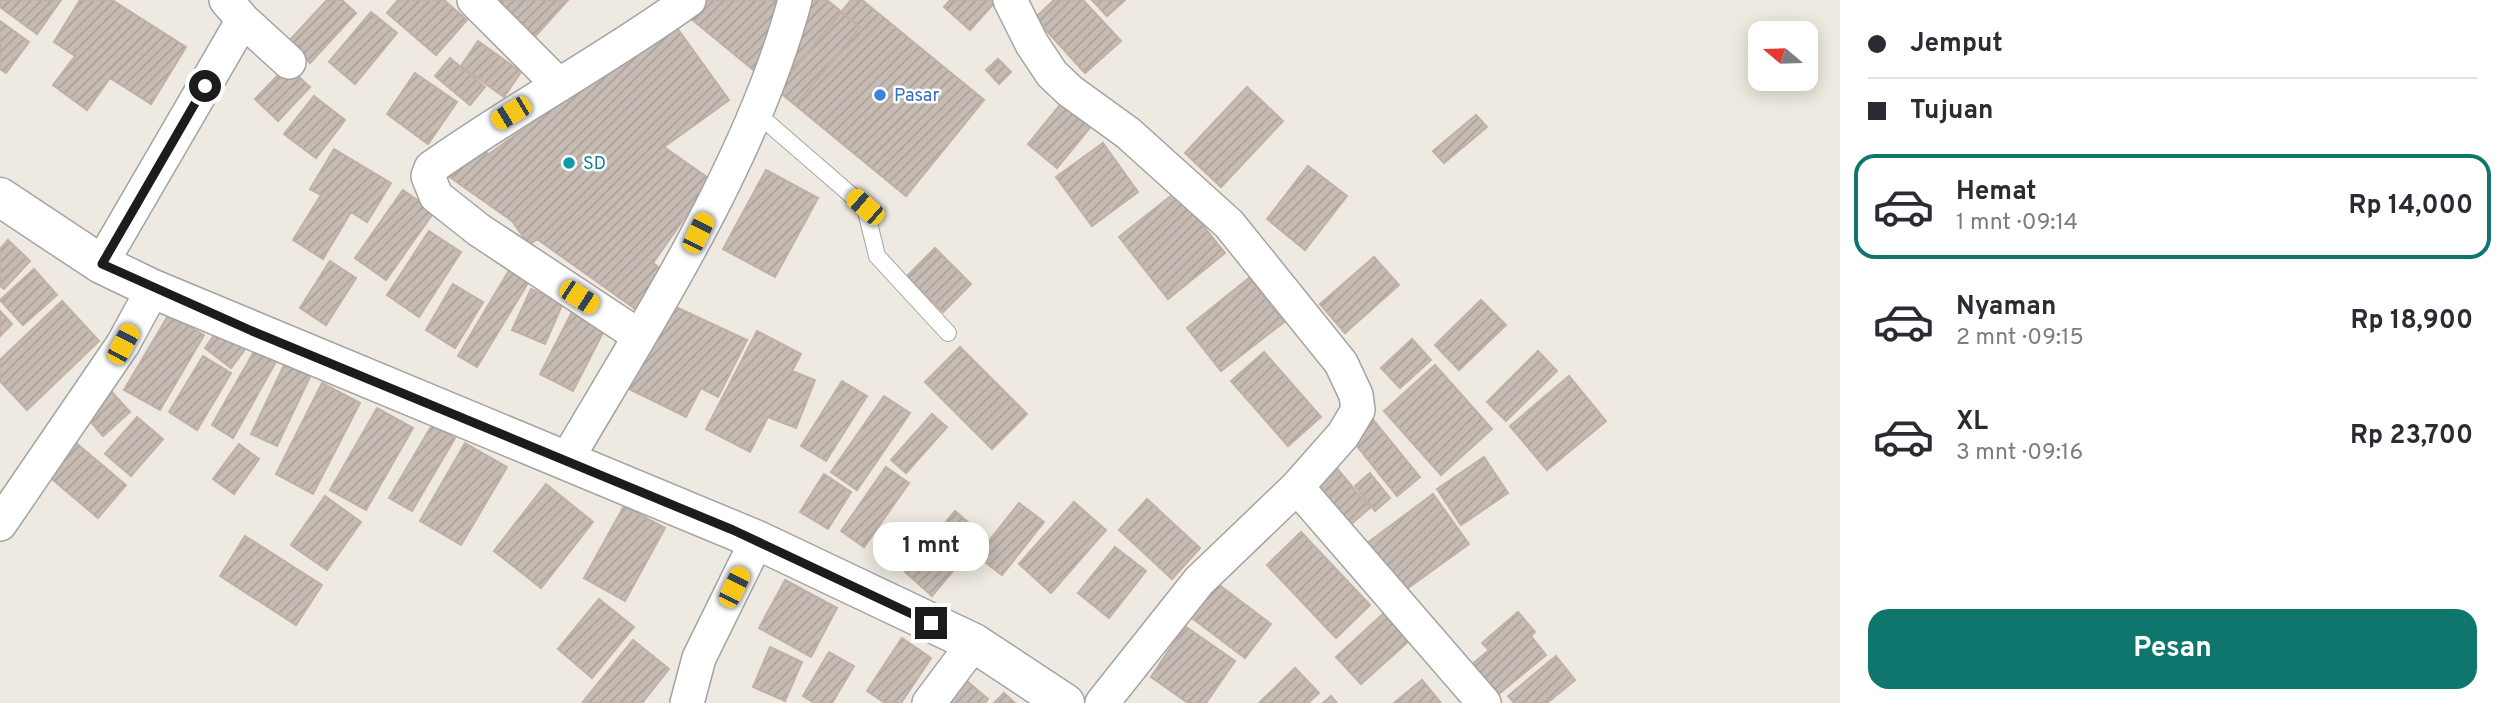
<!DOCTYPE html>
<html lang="id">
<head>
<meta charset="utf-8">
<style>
  :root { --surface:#fff; --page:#f7f7f7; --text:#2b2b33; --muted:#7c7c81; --line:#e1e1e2; --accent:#0f766e }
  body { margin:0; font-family:Overpass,sans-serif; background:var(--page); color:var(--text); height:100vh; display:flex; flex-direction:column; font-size:26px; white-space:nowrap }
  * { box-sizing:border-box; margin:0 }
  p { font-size:23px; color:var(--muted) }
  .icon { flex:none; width:38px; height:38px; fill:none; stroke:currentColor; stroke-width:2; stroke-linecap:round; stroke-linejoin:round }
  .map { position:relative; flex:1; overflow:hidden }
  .details { display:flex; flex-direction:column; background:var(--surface); width:665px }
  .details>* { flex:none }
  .hud { display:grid; align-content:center; height:154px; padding:0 28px; background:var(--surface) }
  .needle { width:46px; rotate:289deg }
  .controls { position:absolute; left:1748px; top:21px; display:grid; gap:14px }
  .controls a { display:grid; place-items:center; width:70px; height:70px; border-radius:14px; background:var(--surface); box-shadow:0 4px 18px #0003; font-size:35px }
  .end { position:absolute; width:32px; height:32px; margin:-16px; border:9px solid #1c1c1c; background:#fff; box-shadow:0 0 0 4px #fff }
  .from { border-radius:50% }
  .bubble { position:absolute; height:49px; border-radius:21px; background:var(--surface); box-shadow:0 4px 18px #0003; font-size:23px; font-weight:700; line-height:49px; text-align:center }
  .car { position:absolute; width:21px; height:42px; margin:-21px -10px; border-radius:9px; box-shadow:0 0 5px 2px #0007; background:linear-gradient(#f5c518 24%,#345 0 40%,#f5c518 0 76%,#345 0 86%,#f5c518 0) }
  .hud b { display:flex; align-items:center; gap:24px; height:66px; font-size:26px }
  .hud b+b { border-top:2px solid var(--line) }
  .hud i { width:18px; height:18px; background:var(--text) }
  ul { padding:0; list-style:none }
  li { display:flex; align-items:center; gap:21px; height:105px; margin:0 14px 10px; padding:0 14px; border:4px solid transparent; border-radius:21px }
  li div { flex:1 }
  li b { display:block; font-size:26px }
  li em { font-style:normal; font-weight:700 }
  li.selected { border-color:var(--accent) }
  li>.icon { width:63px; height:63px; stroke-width:1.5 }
  .cta { display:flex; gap:14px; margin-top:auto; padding:14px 28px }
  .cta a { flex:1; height:80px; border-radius:21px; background:var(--accent); color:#fff; font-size:28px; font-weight:700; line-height:80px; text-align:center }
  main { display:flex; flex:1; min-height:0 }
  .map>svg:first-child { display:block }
</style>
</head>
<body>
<main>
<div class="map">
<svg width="1840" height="703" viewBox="0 0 1840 703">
  <defs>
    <pattern id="building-hatch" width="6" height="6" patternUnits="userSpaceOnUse" patternTransform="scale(1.75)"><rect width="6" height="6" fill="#c6bcb4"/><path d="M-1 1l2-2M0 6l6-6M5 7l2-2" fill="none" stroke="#aaa19a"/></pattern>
  </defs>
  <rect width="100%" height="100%" fill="#eeeae1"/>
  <path fill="url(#building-hatch)" stroke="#c1b0a3" stroke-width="2" d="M0,0H61L37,34L0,7Z
    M80,0H112L186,47L151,104L110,78L87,110L53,85L75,56L54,42Z
    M327,0H342L356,13L310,63L288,42Z
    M398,0H444L467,20L436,55L387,13Z
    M487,0H568L531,41Z
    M684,0H827L860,27L796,105L678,8Z
    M851,0H862L984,100L906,196L777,90Z
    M950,0H997L970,30L944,7Z
    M1054,0H1083L1121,41L1085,73L1035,18Z
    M1092,0H1125L1107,16Z
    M371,12L397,33L355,84L329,62Z
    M0,21L29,42L6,73L0,69Z
    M672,21L729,100L664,147L711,180L653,263L664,271L641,313L537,239L529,245L512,221L444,173L467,140L489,154Z
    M478,41L521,72L504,97L461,66Z
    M450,58L485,87L470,105L435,76Z
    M998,59L1011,72L999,84L986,70Z
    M287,66L310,87L278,121L255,99Z
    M415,73L457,102L428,144L387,114Z
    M1247,87L1283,121L1221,187L1185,153Z
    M314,96L345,120L316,158L284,134Z
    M1064,100L1093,124L1057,168L1028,144Z
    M1476,115L1487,127L1444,163L1433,151Z
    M1103,143L1138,192L1092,226L1056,177Z
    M334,149L391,183L367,222L351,212L323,259L293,240L321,195L310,189Z
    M1308,166L1347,196L1305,250L1267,219Z
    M766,170L818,198L775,277L723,249Z
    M403,190L434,212L386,280L355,258Z
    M1176,192L1225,253L1168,299L1119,237Z
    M429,231L461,252L419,317L387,295Z
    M8,240L30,261L4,289L0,286V249Z
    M935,248L971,284L943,312L907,276Z
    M1374,257L1399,285L1345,333L1320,304Z
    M330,261L356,278L326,325L300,308Z
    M514,262L534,273L477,367L458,356Z
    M34,269L57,295L23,325L0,300Z
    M1249,278L1284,322L1221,371L1187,328Z
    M453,284L483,302L455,348L426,330Z
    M531,289L563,303L545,344L512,330Z
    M1481,300L1506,325L1459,370L1435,345Z
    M62,301L99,341L27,410L0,381V360Z
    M665,302L747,340L718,397L701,388L686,417L623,386Z
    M575,306L608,323L573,391L540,374Z
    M0,311L12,324L0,336Z
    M169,314L204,335L160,410L124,390Z
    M222,324L249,344L231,368L205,348Z
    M757,331L801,354L792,371L815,380L796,428L768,417L750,452L706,429Z
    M1412,339L1431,360L1400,388L1381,368Z
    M960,347L1027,414L992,449L925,382Z
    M256,348L277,360L233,438L212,425Z
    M1538,351L1557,371L1506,421L1487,402Z
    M1264,352L1321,417L1288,446L1231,381Z
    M203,356L231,373L197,430L169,412Z
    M285,363L311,375L277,446L251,434Z
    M1435,365L1492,429L1441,475L1384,411Z
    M1569,376L1606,421L1547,470L1510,426Z
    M842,381L867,396L826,461L801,446Z
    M322,383L360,403L313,494L276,474Z
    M110,390L130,412L103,436L84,414Z
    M884,396L910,413L857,490L831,472Z
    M377,408L413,428L366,510L330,490Z
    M932,414L947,427L906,473L891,460Z
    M1370,416L1420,477L1397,496L1348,435Z
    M137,417L163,439L131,476L105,454Z
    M432,425L455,438L412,511L389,498Z
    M69,437L126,485L98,518L41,470Z
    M465,443L507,467L461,545L420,521Z
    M239,444L259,459L234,494L213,479Z
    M1484,457L1508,493L1461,525L1437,489Z
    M1335,466L1370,508L1344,530L1308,488Z
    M886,467L909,483L864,547L841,531Z
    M1370,473L1390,498L1375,511L1355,486Z
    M824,474L851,492L828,529L800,512Z
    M546,484L593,522L541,588L494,551Z
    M1433,494L1469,544L1401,593L1366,544Z
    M325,496L361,522L327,570L291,545Z
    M1147,499L1200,548L1172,579L1119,530Z
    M1074,502L1106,530L1051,593L1019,564Z
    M1019,503L1044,522L1002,575L977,556Z
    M624,506L665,528L625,601L584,578Z
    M955,511L983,535L932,596L905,572Z
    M1301,532L1370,605L1336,638L1267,565Z
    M245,536L322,585L296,625L220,576Z
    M1115,547L1146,571L1109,618L1078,593Z
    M785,580L837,608L811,657L759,628Z
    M1214,581L1271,624L1245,658L1188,615Z
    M599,599L634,627L592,678L558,649Z
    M1385,612L1410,640L1361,684L1336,657Z
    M1518,612L1535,632L1531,636L1546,655L1495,697L1470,666L1489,650L1482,643Z
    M1185,626L1235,661L1206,703H1188L1151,677Z
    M902,638L931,658L901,703H885L867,691Z
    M633,640L669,669L642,703H582Z
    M770,647L802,662L785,701L753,687Z
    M829,652L854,666L832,703H814L803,696Z
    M1556,656L1575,680L1547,703H1514L1508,696Z
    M1295,668L1319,693L1308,703H1259Z
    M961,676L988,699L985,703H939Z
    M1422,680L1441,703H1394Z
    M1004,693L1015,703H994Z
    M1331,696L1337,703H1323Z"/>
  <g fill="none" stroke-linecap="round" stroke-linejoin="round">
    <defs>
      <path id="service" d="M754,111L865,207L877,256L948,333"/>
      <path id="minor" d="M474,0L559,85
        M1010,0L1032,44L1052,74L1070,91L1128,133L1229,224L1341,363L1356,395L1358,410L1343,435L1297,487L1199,581L1102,703
        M243,20L289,62
        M101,264L243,20L226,0
        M639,336L479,230L436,196L428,176L431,168C515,108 606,60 689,0
        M567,459C652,314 751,163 795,0
        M1297,487L1484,703
        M0,524L123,344L153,289
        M687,703L699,658L757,540
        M929,703L974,643"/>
      <path id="tertiary" d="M0,197L101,264L153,289L757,540L974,643L1065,703"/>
    </defs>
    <use href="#service" stroke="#a3a3a3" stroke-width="18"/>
    <use href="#minor" stroke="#a3a3a3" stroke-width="36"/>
    <use href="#tertiary" stroke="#a3a3a3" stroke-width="41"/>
    <use href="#service" stroke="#fff" stroke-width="16"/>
    <use href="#minor" stroke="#fff" stroke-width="33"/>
    <use href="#tertiary" stroke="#fff" stroke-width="38"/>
  </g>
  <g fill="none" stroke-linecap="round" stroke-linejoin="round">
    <path stroke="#1c1c1c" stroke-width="9" d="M205,86L102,264L252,331L733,530L931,623"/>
  </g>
  <circle fill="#3f7fe0" stroke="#fff" stroke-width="2.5" cx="880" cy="95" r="7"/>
  <circle fill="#0f9aa8" stroke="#fff" stroke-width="2.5" cx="569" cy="163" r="7"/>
  <g text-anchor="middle" stroke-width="5" stroke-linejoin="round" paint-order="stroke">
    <g font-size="18" fill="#366cbe" stroke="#fff" text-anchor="start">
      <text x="894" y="101">Pasar</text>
    </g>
    <g font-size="18" fill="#0d838f" stroke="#fff" text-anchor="start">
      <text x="583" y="169">SD</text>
    </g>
  </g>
</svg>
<div class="controls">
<a><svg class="needle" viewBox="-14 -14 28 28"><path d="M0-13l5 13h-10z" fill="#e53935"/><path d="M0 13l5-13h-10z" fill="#7c7c81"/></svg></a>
</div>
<i class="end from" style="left:205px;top:86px"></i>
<i class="end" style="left:931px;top:623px"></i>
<div class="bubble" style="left:873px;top:522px;width:116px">1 mnt</div>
<i class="car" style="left:511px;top:113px;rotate:239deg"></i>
<i class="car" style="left:865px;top:207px;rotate:311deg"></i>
<i class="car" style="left:698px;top:233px;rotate:26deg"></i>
<i class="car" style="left:579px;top:297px;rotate:123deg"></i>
<i class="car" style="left:123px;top:344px;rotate:28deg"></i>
<i class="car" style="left:734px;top:587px;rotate:26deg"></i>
</div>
<section class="details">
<div class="hud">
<b><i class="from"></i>Jemput</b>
<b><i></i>Tujuan</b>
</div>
<ul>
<li class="selected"><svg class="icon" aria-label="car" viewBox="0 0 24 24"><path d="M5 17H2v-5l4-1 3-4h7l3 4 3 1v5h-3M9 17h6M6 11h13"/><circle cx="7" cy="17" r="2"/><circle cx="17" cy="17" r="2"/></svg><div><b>Hemat</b><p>1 mnt · 09:14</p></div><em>Rp 14,000</em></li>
<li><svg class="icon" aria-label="car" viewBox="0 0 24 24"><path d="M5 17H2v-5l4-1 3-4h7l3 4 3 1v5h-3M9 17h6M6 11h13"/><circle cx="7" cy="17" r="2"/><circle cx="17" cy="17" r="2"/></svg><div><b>Nyaman</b><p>2 mnt · 09:15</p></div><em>Rp 18,900</em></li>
<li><svg class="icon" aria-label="car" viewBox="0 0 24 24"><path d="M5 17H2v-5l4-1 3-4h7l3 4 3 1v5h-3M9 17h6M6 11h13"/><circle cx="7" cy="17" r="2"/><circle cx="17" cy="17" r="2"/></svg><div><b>XL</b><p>3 mnt · 09:16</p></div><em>Rp 23,700</em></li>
</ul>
<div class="cta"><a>Pesan</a></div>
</section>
</main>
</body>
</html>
